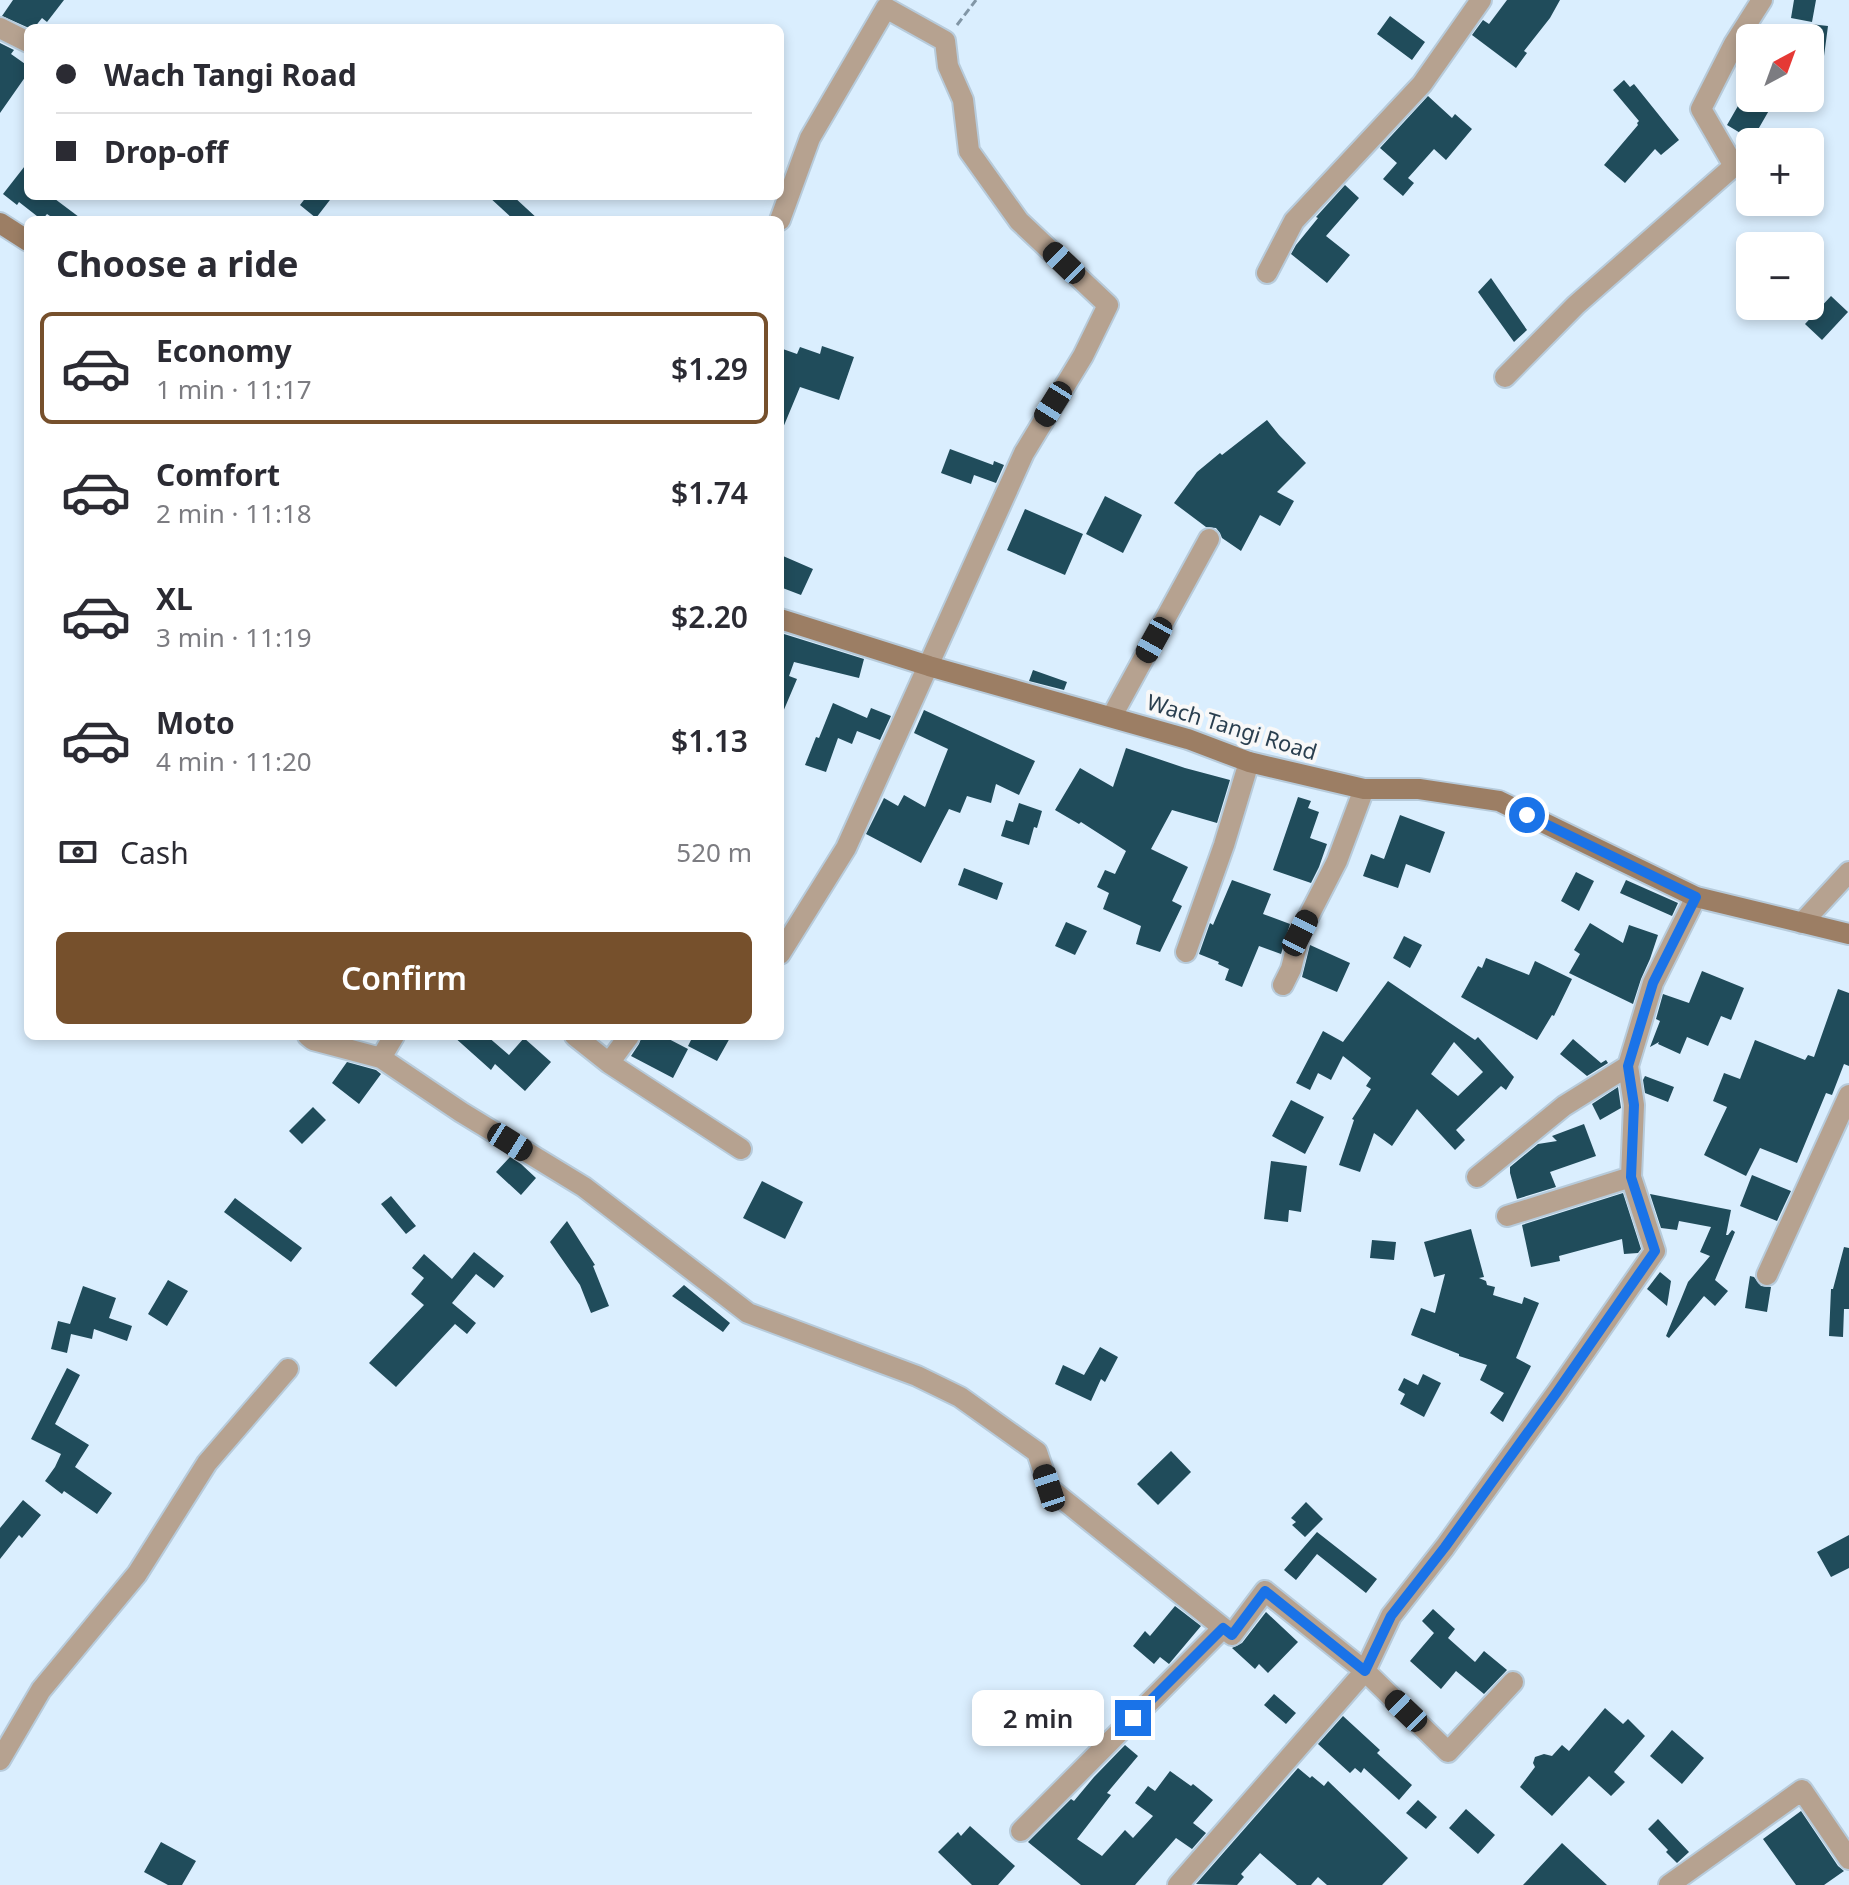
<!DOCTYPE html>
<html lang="en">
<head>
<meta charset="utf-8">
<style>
  :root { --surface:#fff; --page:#f2f2f3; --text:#2b2b33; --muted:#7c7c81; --line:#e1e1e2; --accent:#76502c }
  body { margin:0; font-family:"Noto Sans",sans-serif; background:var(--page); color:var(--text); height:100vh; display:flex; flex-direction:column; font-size:30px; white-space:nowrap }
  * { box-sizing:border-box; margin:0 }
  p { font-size:26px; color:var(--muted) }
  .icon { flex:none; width:44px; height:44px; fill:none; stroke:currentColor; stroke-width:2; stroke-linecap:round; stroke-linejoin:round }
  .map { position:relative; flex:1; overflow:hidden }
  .drawer { position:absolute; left:24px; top:216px; width:760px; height:824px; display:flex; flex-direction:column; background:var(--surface); border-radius:12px; box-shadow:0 4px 12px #0003 }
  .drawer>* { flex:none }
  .banner { position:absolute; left:24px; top:24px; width:760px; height:176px; border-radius:12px; box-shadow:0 4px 12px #0003; display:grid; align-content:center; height:176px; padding:0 32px; background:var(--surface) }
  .needle { width:52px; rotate:41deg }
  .tools { position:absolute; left:1736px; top:24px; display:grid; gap:16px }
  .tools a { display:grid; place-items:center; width:88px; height:88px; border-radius:12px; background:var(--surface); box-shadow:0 4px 12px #0003; font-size:40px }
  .end { position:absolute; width:36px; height:36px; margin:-18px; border:10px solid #1a73e8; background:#fff; box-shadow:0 0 0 4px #fff }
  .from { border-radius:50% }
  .bubble { position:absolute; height:56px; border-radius:12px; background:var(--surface); box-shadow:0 4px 12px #0003; font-size:26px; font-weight:600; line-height:56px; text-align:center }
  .car { position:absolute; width:24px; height:48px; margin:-24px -12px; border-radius:10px; box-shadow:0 0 6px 2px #0007; background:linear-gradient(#222 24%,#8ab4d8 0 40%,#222 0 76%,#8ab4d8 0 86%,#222 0) }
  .banner b { display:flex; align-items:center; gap:28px; height:76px; font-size:30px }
  .banner b+b { border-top:2px solid var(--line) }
  .banner i { width:20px; height:20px; background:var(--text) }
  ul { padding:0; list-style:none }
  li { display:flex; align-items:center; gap:24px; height:112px; margin:0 16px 12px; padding:0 16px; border:4px solid transparent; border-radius:12px }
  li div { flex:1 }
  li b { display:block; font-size:30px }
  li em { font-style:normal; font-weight:600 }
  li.selected { border-color:var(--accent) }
  li>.icon { width:72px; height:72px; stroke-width:1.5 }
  h2 { padding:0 32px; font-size:36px; line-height:96px }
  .pay { display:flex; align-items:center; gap:20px; height:88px; padding:0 32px; font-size:30px }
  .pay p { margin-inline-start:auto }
  .cta { display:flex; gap:16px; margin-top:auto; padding:16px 32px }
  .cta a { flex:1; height:92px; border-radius:12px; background:var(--accent); color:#fff; font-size:32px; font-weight:600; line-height:92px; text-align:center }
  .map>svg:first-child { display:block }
</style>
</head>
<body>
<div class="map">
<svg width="1849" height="1885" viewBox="0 0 1849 1885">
  <rect width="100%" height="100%" fill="#daeefe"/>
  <path fill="#204c5b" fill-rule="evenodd" d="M13,0H64L47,22L42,18L34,28H29L2,16Z
    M1507,0H1560L1550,18L1524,51L1527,53L1516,68L1472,35L1483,20L1489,24Z
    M1794,0H1816L1812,22L1791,18Z
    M1390,16L1425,42L1412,60L1377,34Z
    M1810,24L1828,26L1824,56L1810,55Z
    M0,43L14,50L11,54L28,66V73L0,113Z
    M1624,80L1630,87L1634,84L1679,140L1661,155L1655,149L1625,183L1604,165L1638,125L1637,123L1639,121L1613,90Z
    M1746,92L1750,94V98H1756L1771,107L1752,140L1727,125Z
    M1428,96L1452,118L1455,114L1472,129L1446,160L1434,149L1408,178L1414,183L1403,196L1383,179L1397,163L1380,148Z
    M28,162V196H51L83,220H56L47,214L42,220L19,202L17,205L3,194Z
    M1345,185L1359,198L1326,236L1350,255L1327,283L1291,254L1296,245L1318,218L1316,217Z
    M307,196H333L316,218L300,205Z
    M488,196H513L539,220H514Z
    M1491,278L1527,330L1514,342L1478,292Z
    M1831,296L1848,312L1822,340L1805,324Z
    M822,346L854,357L839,400L800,387L780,435V348L797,354L800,347L820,354Z
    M1267,420L1279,435L1306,463L1277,492L1294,501L1280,526L1260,515L1241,551L1222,538L1220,533L1216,528L1206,527L1174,503L1197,472L1220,453L1222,455Z
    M950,449L993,465L994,461L1004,465L996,483L974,475L971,484L941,473Z
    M1105,496L1142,515L1123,553L1086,534Z
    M1025,509L1083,534L1065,575L1007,550Z
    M783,556L813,569L801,595L780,587V563Z
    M784,634L864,659L859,678L794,662L789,676L797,679L780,719V644Z
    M1033,670L1067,682L1064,690L1029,681Z
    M833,703L867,718L871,708L891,716L880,740L857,731L852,744L838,738L826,772L805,765L816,737L819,738Z
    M924,710L1035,761L1019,795L996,784L991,803L967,796L960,813L949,809L921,863L866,834L884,798L898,806L904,795L925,807L948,749L914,733Z
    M1126,748L1185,768L1230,780L1217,823L1172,810L1151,849L1188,867L1172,901L1182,906L1160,952L1136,944L1141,926L1103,909L1109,893L1097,887L1105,870L1115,874L1126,851L1081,822L1079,824L1055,810L1080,768L1113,787Z
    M1298,797L1311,801L1308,808L1319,812L1310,838L1327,844L1319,867L1311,883L1273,870Z
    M1019,803L1042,811L1037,828L1034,827L1029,845L1001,836L1006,820L1013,822Z
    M1400,815L1445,832L1430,873L1406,864L1398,888L1363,876L1371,854L1384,859Z
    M964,868L1003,883L997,900L958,885Z
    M1576,872L1594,881L1579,911L1561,901Z
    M1232,880L1271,894L1263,914L1290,924L1281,954L1259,946L1242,987L1225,980L1229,969L1218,964L1219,962L1199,954L1210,923L1213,925Z
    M1626,880L1678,903L1672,916L1620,893Z
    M1066,922L1087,931L1075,955L1055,946Z
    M1590,923L1623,943L1629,925L1658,935L1650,959L1641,979L1633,1004L1569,973L1580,954L1574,950Z
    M1404,936L1422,945L1410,968L1393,958Z
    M1310,945L1350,963L1337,992L1302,977Z
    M1486,958L1529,975L1535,961L1572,979L1554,1016L1552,1015L1537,1040L1461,997L1478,966L1482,968Z
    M1702,971L1744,988L1731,1020L1721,1016L1708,1046L1687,1037L1680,1054L1658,1044L1659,1042L1650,1047L1660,1021L1656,1019L1663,994L1689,1003Z
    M1388,981L1475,1040L1478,1037L1514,1077L1506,1090L1501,1086L1456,1130L1465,1140L1455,1150L1417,1109L1392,1146L1374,1133L1360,1172L1339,1165L1354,1120L1352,1119L1371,1089L1366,1086L1371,1078L1343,1056L1331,1080L1318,1073L1310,1090L1296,1083L1323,1031L1343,1042ZM1454,1042L1483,1072L1458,1096L1431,1074Z
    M1838,989L1849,993V1066L1844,1064L1832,1095L1826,1093L1797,1163L1760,1148L1746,1176L1704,1155L1727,1107L1713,1101L1724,1073L1740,1079L1755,1040L1805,1060L1808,1055L1814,1057Z
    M453,1036H487L509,1055L524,1038L551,1062L525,1091L495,1064L491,1070Z
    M642,1036H663L688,1049L673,1078L631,1056L639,1044Z
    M693,1036H731L717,1061L688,1046Z
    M1573,1039L1601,1063L1606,1060L1608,1063L1587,1076L1560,1054Z
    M347,1062L376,1070L381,1074L359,1104L332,1083Z
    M1645,1076L1674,1087L1668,1102L1645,1093L1643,1080Z
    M1618,1087L1621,1108L1600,1120L1592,1104Z
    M1291,1100L1324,1117L1305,1154L1272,1136Z
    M313,1107L326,1120L302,1144L289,1131Z
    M1584,1124L1596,1156L1550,1172L1556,1187L1517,1199L1510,1173V1167L1538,1144L1557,1141L1552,1136Z
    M510,1157L521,1164L536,1178L521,1195L496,1172Z
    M1271,1161L1307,1166L1301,1212L1289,1210L1288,1222L1264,1219Z
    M1752,1175L1791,1191L1777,1221L1740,1206Z
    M762,1181L803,1202L785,1239L743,1218Z
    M1623,1193L1641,1249L1638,1253L1624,1254L1622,1239L1559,1256L1560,1261L1531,1267L1522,1225Z
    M1650,1194L1731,1210L1726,1235H1728L1732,1230L1735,1232L1715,1280L1728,1291L1715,1306L1704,1296L1669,1338L1666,1336L1688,1282L1710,1256L1700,1252L1711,1227L1679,1221L1677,1230L1661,1228Z
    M391,1196L416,1226L406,1234L381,1204Z
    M235,1198L302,1248L291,1262L224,1212Z
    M567,1221L595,1265L593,1266L609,1306L591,1313L580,1285L550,1242Z
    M1471,1229L1484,1277L1479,1278L1486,1281L1487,1285L1495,1287L1493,1295L1522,1304L1524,1297L1539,1303L1516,1358L1531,1366L1503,1422L1490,1413L1504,1393L1480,1380L1487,1365L1459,1356V1354L1411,1335L1421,1308L1435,1313L1445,1274L1434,1277L1424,1242Z
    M1372,1240L1396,1242L1394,1260L1370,1258Z
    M1844,1247L1849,1248V1309H1844L1843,1337L1829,1336L1831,1289H1833Z
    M474,1252L504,1276L494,1288L476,1274L452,1303L476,1323L467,1334L455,1324L396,1387L369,1363L424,1305L411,1294L424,1278L412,1268L424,1254L452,1279Z
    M1660,1272L1671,1281L1667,1306L1647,1289Z
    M1750,1276L1754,1277L1761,1286L1771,1287L1767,1312L1745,1308Z
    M168,1280L188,1291L167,1326L148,1314Z
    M684,1285L730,1323L723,1332L672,1296Z
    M83,1286L116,1298L109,1318L132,1326L127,1341L94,1329L92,1339L71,1334L67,1353L51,1349L58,1321L70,1324Z
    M1100,1347L1118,1357L1105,1382L1101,1379L1091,1401L1055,1384L1063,1365L1084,1375Z
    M67,1368L80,1375L55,1424L89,1445L75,1467L112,1493L97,1514L64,1491L62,1494L45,1481L55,1467L61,1454L31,1439Z
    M1423,1374L1441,1383L1424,1417L1400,1404L1405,1394L1398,1390L1404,1378L1418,1385Z
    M1171,1451L1191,1472L1158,1505L1137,1484Z
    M23,1500L41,1515L22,1538L19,1535L0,1559V1528Z
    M1306,1502L1323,1519L1305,1537L1292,1525L1296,1522L1291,1518Z
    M1317,1532L1377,1579L1366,1593L1317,1554L1296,1580L1284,1570Z
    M1849,1535V1568L1831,1577L1817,1552Z
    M1175,1606L1201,1626L1169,1664L1160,1657L1154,1664L1133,1646L1145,1631L1150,1636Z
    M1433,1609L1455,1629L1448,1638L1475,1662L1484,1651L1507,1670L1484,1694L1456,1671L1441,1689L1410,1661L1434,1633L1422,1621Z
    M1266,1612L1298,1642L1268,1673L1259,1664L1255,1669L1232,1648L1242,1643Z
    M1274,1694L1296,1713L1286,1724L1264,1705Z
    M1605,1708L1623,1724L1628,1719L1645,1736L1614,1772L1625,1782L1611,1796L1589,1776L1552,1816L1520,1787L1535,1767L1533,1763L1535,1757L1544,1754L1552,1756L1562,1745L1569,1751Z
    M1343,1716L1380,1750L1377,1753L1412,1785L1399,1800L1364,1768L1361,1773L1355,1768L1350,1773L1318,1744Z
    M1672,1730L1704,1758L1682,1784L1650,1756Z
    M1125,1745L1138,1756L1107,1793L1111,1795L1077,1839L1102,1856L1125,1830L1133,1838L1153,1816L1135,1803L1148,1786L1155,1791L1170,1771L1191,1786L1193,1784L1213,1800L1193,1823L1206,1833L1192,1849L1176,1838L1135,1885H1081L1028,1842L1071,1799L1074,1801L1094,1777Z
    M1298,1768L1310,1778L1312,1776L1324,1786L1328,1781L1408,1858L1382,1885H1327L1318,1877L1311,1885H1297L1260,1853L1241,1874L1244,1877L1237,1885L1196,1884Z
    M1418,1800L1437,1817L1426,1829L1406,1813Z
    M1466,1809L1495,1835L1478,1854L1449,1828Z
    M1801,1811L1838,1866L1844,1871L1824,1885H1796L1763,1839Z
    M1658,1819L1689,1852L1677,1863L1666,1852L1668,1850L1648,1829Z
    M970,1826L1015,1866L998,1885H972L938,1852L958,1832L961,1836Z
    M161,1842L196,1861L182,1885H168L144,1872Z
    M1562,1843L1607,1885H1523Z"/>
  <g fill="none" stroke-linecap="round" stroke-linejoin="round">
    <defs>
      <path id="street" d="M0,28L28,42
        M780,220L810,138L886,8L945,41L948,66L963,100L969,151L1019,221L1108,305L1083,356L1024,453L846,848L780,954
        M1267,273L1294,221L1422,84L1481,0
        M1505,377L1576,305L1734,166L1701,109L1734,44L1762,0
        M1112,716L1209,539
        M1802,923L1849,872
        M1186,952L1224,845L1249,762
        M1283,985L1291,969L1300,933L1337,861L1364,789
        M308,1036L313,1040L381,1058
        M394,1036L381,1058L461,1112L584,1187L748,1313L917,1376L960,1397L1037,1452L1049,1488L1232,1635L1265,1591L1365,1671L1448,1752L1513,1682
        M575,1036L609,1063L741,1149
        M609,1063L629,1036
        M1477,1177L1564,1106L1628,1066
        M1507,1216L1631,1177
        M1767,1275L1849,1095
        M0,1760L41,1690L137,1574L207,1463L288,1369
        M1021,1831L1223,1628
        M1178,1885L1365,1671L1391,1616L1445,1547L1557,1392L1655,1251L1631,1177L1634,1105L1628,1066L1653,983L1696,897
        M1669,1885L1802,1790L1849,1859"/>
      <path id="secondary" d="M0,223L28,241
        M780,619L929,666L1188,739L1249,762L1364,789H1419L1499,801L1696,897L1849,934"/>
    </defs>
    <use href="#street" stroke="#b7cbdb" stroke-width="24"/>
    <use href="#secondary" stroke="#b7cbdb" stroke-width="24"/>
    <path stroke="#8196a6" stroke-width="3" stroke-dasharray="8 4" stroke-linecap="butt" d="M957,25L976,0"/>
    <use href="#street" stroke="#b6a290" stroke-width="20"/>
    <use href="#secondary" stroke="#9c7e64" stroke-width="20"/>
  </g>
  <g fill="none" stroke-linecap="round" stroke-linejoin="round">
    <path stroke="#1a73e8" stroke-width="10" d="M1133,1718L1223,1628L1232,1635L1265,1591L1365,1671L1391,1616L1445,1547L1557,1392L1655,1251L1631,1177L1634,1105L1628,1066L1653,983L1696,897L1527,815"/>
  </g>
  <g text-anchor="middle" stroke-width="8" stroke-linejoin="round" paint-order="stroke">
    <g font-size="22" fill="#2a3f4f" stroke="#f8f8f8">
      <text transform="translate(1232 727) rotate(17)" y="8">Wach Tangi Road</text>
    </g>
  </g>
</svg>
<div class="tools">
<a><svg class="needle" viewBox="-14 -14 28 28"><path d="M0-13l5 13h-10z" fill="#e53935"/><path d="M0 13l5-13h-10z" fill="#7c7c81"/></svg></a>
<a>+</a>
<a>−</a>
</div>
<i class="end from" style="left:1527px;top:815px"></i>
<i class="end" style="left:1133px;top:1718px"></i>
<div class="bubble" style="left:972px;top:1690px;width:132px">2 min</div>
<i class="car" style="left:1064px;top:263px;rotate:314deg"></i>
<i class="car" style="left:1053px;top:404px;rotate:212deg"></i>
<i class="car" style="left:1154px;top:640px;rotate:209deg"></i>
<i class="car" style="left:1300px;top:933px;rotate:27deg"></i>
<i class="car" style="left:510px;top:1142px;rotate:122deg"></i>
<i class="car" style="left:1049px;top:1488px;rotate:342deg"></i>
<i class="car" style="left:1406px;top:1711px;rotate:314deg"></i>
<div class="banner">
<b><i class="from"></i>Wach Tangi Road</b>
<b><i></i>Drop-off</b>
</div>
<section class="drawer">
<h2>Choose a ride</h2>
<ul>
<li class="selected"><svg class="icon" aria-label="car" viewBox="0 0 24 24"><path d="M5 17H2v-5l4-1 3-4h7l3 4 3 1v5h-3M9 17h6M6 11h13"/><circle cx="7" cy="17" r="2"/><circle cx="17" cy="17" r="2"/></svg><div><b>Economy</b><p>1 min · 11:17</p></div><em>$1.29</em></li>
<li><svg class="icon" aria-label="car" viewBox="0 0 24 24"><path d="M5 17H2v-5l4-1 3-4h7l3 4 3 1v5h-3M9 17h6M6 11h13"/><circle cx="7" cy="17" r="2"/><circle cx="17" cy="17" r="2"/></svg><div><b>Comfort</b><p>2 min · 11:18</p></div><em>$1.74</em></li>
<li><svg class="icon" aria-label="car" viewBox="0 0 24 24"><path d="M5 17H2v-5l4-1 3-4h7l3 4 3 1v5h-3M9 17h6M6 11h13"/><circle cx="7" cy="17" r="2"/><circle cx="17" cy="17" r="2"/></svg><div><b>XL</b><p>3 min · 11:19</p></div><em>$2.20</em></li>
<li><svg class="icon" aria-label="car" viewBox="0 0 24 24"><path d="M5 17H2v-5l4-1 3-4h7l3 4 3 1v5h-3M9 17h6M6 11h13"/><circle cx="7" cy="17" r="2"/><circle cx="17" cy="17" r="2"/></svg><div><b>Moto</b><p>4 min · 11:20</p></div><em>$1.13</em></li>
</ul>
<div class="pay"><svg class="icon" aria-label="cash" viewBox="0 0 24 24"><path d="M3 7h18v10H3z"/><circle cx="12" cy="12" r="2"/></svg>Cash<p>520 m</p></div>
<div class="cta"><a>Confirm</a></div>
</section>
</div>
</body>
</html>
